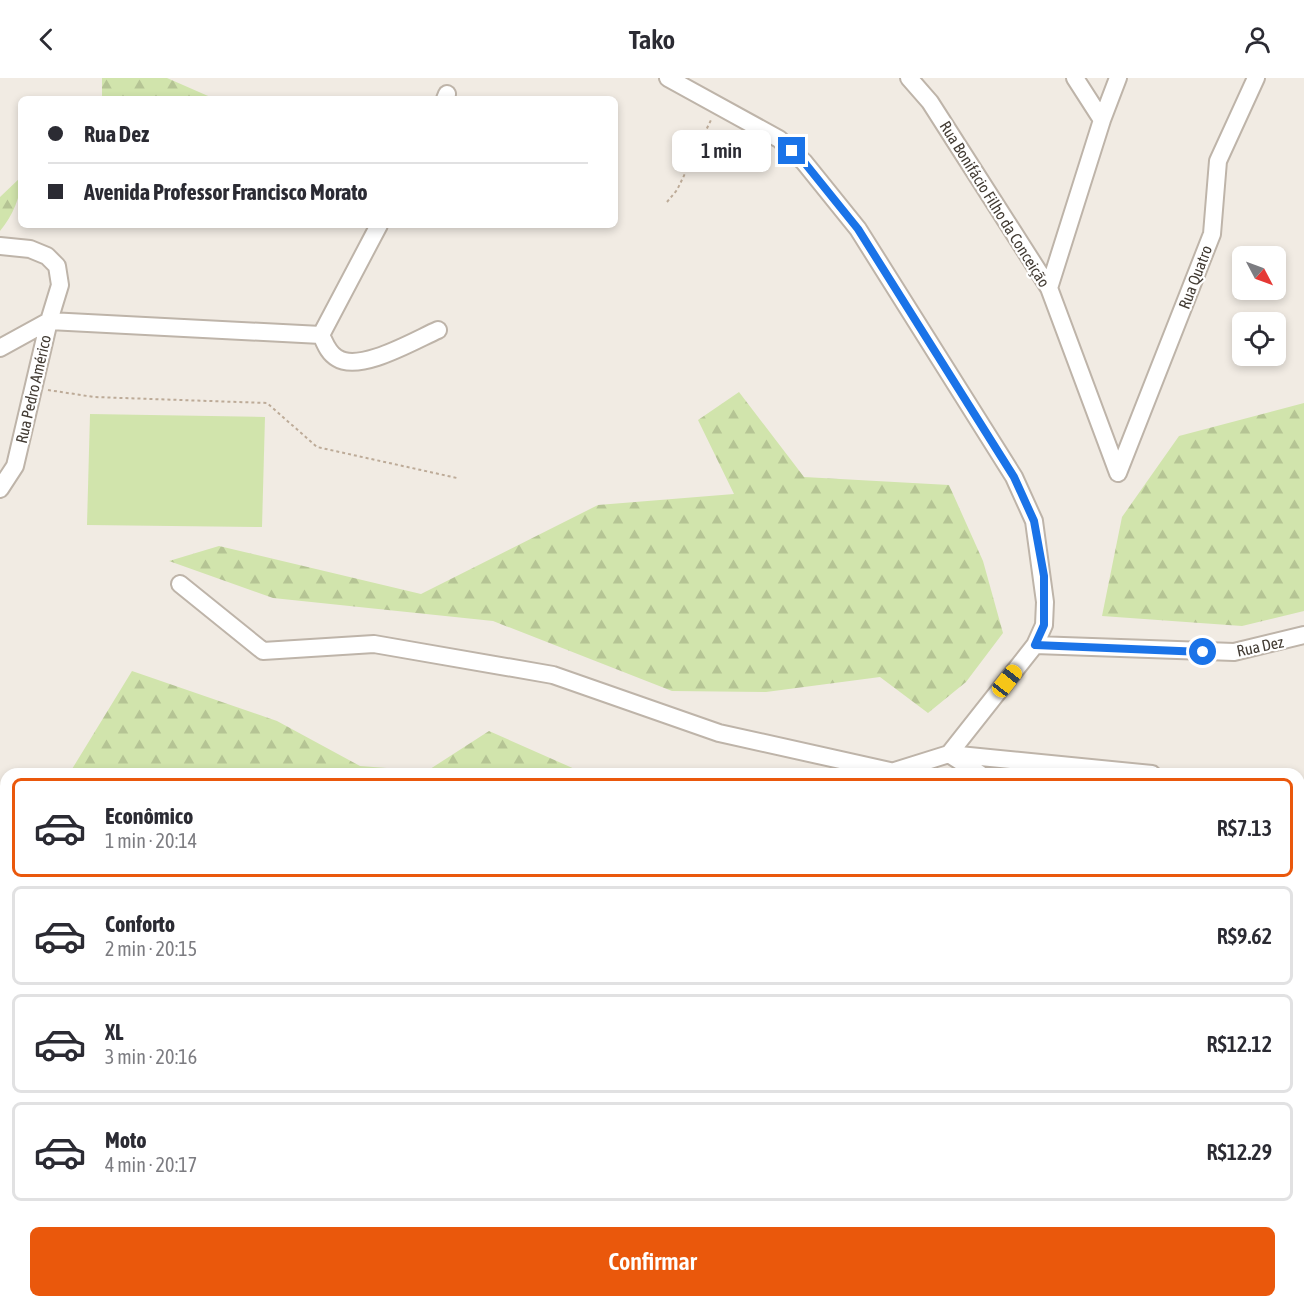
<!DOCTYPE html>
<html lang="pt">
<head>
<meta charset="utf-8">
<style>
  :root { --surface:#fff; --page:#f2f2f3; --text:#2b2b33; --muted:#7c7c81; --line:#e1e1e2; --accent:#ea580c }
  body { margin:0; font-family:"Asap Condensed",sans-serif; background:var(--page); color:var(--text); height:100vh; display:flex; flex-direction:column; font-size:22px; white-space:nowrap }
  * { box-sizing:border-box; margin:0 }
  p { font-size:20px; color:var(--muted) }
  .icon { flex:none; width:33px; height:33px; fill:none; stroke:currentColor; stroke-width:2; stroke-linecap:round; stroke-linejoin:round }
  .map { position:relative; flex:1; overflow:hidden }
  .side { position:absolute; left:0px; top:690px; width:1305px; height:540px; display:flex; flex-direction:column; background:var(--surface); border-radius:18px 18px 0 0; box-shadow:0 3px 9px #0003 }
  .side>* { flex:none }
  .top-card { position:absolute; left:18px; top:18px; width:600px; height:132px; border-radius:9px; box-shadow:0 3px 9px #0003; display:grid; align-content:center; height:132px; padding:0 30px; background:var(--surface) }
  .needle { width:39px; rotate:131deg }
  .controls { position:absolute; left:1232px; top:168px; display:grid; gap:12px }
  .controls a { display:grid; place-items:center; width:54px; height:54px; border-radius:9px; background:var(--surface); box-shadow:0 3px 9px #0003; font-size:30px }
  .end { position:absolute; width:27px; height:27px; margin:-14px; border:8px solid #1a73e8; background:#fff; box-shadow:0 0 0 3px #fff }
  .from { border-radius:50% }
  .bubble { position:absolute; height:42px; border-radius:9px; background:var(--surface); box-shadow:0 3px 9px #0003; font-size:20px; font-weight:600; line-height:42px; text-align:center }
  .car { position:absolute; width:18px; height:36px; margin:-18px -9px; border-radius:8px; box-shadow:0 0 4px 2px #0007; background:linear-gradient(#f5c518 24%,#345 0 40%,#f5c518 0 76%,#345 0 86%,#f5c518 0) }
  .top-card b { display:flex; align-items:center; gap:21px; height:57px; font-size:22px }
  .top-card b+b { border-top:2px solid var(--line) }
  .top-card i { width:15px; height:15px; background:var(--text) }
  ul { padding:10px 0 0; list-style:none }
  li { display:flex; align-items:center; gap:18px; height:99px; margin:0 12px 9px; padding:0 18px; border:3px solid var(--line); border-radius:9px }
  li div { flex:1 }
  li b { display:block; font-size:22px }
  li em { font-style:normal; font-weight:600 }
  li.current { border-color:var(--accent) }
  li>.icon { width:54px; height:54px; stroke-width:1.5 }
  .cta { display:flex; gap:12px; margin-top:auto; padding:12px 30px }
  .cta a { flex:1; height:69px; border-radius:9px; background:var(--accent); color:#fff; font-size:24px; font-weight:600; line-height:69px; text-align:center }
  header { display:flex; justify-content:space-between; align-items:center; height:78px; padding:0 30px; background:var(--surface); font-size:27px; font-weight:600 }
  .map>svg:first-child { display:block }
</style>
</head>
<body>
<header><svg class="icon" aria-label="back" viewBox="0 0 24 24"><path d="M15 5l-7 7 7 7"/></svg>Tako<svg class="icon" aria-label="person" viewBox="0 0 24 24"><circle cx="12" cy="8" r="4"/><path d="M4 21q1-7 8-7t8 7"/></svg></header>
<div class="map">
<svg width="1304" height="1230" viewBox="0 0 1304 1230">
  <defs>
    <pattern id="forest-firs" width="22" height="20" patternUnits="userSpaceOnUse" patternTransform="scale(1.5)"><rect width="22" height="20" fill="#d1e4ac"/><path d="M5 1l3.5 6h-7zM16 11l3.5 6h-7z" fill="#b5c494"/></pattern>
  </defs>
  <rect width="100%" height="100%" fill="#f1ebe3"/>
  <path fill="url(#forest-firs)" d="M102,0H167L215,21H102Z
    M21,99C21,119 13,137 0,153V119Z
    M739,314L804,399L949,407L983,483L1003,555L966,604L928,635L880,599L766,614L672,613L493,543L273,520L169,483L219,468L421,516L598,427L734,416L698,342Z
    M1304,325V533L1242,548L1102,538L1122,439L1179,358Z
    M132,593L277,643L360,688L427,693L489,653L586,696H69Z
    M6,770V896H0V773Z
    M1015,1224H1141L1135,1230H1016Z"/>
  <path fill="#d1e4ac" d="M90,336L265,339L262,449L87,447Z"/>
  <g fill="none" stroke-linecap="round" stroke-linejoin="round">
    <defs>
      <path id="minor" d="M668,0L779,61L804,84L858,151L1014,399L1034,443L1045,524L1044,547L1035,567L949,676
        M909,0L930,24L1049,210L1118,395
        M1075,0L1102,42
        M445,21L447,16
        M379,147L321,257C325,265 328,275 337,280C360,295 415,262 438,252
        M0,168L30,171L47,178L57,188L60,207L49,243L15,388L0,411
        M1049,210L1102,42L1118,0
        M49,243L321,257
        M0,270L49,243
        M1118,395L1212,156L1218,83L1256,0
        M180,506L263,573L374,566L553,597L719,655L890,693
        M1035,567L1234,574L1304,557
        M952,678L980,696
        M885,696L949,676L1152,696
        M1299,753L1304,755
        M1299,876L1304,883
        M0,996L6,1000
        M1299,1034L1304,1047
        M0,1087L6,1092
        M119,1224L126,1230
        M290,1224L296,1230
        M742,1224L752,1230
        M950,1224L952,1230
        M1246,1224L1250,1230
        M322,1230L327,1224
        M850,1230L856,1224"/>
    </defs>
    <use href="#minor" stroke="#beb4a9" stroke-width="20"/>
    <path stroke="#bdab98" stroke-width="2" stroke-dasharray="3 3" stroke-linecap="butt" d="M667,124L677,112L711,42
      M48,312L94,319L267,325L317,369L457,400"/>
    <use href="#minor" stroke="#fff" stroke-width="16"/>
  </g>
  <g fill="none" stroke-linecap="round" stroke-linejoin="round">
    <path stroke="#1a73e8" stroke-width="8" d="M792,73L804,84L858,151L1014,399L1034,443L1044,498V547L1035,567L1203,574"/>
  </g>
  <g text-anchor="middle" stroke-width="4.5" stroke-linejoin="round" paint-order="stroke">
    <g font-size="16" fill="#423b33" stroke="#fff">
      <text transform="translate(995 126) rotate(58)" y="6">Rua Bonifácio Filho da Conceição</text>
      <text transform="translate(1195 199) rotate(-69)" y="6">Rua Quatro</text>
      <text transform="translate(33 311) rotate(-77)" y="6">Rua Pedro Américo</text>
      <text transform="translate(1260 568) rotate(-12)" y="6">Rua Dez</text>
    </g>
  </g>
</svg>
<div class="controls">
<a><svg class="needle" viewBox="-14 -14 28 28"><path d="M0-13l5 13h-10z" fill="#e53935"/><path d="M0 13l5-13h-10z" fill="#7c7c81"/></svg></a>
<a><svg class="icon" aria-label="locate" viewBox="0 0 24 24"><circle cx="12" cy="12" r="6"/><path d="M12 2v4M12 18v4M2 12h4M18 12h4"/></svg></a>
</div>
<i class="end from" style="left:1203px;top:574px"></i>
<i class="end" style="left:792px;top:73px"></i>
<div class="bubble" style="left:672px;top:52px;width:99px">1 min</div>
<i class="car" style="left:1007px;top:603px;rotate:38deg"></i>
<div class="top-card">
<b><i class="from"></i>Rua Dez</b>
<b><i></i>Avenida Professor Francisco Morato</b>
</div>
<section class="side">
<ul>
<li class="current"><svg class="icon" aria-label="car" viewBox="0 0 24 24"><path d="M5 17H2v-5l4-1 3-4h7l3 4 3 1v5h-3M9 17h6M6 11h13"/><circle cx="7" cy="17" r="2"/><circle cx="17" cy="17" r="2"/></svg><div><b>Econômico</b><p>1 min · 20:14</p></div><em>R$7.13</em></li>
<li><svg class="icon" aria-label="car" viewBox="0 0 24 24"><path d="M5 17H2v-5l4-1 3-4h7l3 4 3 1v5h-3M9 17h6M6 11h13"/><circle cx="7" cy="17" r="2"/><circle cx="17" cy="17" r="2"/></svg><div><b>Conforto</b><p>2 min · 20:15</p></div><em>R$9.62</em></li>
<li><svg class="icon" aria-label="car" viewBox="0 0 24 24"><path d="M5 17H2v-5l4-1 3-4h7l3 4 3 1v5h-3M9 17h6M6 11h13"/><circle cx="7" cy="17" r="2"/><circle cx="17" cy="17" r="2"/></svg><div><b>XL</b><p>3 min · 20:16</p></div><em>R$12.12</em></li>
<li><svg class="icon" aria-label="car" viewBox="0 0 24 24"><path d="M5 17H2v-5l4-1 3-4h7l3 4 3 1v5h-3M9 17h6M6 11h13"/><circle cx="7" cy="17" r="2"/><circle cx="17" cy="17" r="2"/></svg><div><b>Moto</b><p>4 min · 20:17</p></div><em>R$12.29</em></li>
</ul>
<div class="cta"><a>Confirmar</a></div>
</section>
</div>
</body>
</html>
